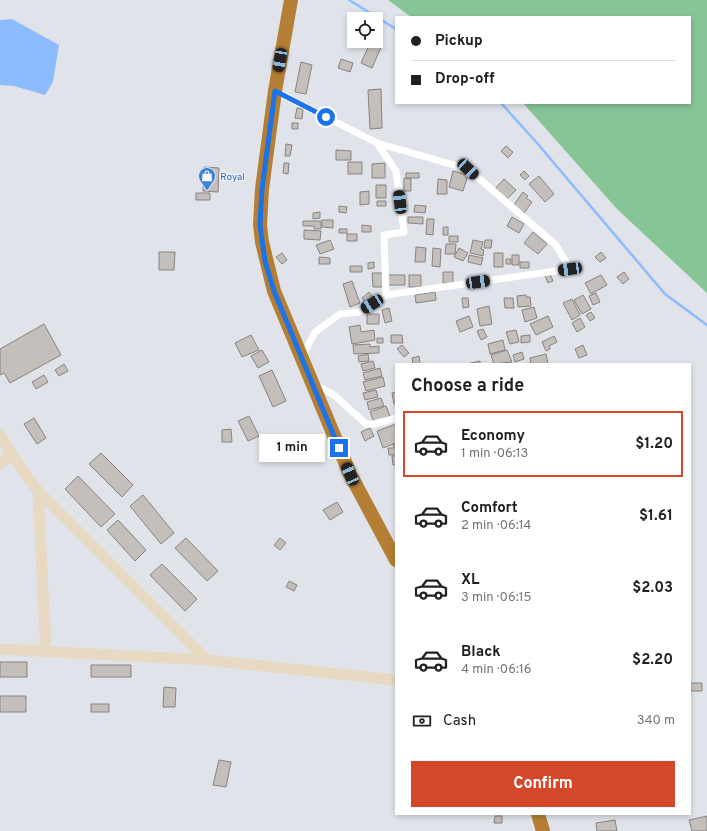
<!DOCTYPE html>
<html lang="en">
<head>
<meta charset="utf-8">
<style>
  :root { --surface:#fff; --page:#f6f6f6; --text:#202124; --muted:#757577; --line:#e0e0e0; --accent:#d3482a }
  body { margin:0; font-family:Overpass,sans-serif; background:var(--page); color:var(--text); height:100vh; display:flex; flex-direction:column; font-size:15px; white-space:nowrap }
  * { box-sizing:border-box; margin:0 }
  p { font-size:13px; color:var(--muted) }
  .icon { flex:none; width:22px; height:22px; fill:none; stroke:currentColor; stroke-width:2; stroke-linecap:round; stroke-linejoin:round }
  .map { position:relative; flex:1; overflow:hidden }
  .side { position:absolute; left:395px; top:363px; width:296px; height:452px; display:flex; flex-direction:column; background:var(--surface); border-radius:0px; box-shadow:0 2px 6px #0003 }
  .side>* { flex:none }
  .guide { position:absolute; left:395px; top:16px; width:296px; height:88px; border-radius:0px; box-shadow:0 2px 6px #0003; display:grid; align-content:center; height:88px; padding:0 16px; background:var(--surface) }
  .buttons { position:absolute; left:347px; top:12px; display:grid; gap:8px }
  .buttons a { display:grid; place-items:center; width:36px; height:36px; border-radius:0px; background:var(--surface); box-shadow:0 2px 6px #0003; font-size:20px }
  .end { position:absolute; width:18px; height:18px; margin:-9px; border:5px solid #1a73e8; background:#fff; box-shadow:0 0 0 2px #fff }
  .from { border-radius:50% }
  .bubble { position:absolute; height:28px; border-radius:0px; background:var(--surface); box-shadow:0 2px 6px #0003; font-size:13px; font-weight:700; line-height:28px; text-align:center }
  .car { position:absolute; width:12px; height:24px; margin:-12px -6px; border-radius:5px; box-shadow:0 0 3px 1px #0007; background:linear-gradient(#222 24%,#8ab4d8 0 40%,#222 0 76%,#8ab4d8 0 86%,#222 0) }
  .guide b { display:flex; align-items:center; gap:14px; height:38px; font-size:15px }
  .guide b+b { border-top:1px solid var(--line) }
  .guide i { width:10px; height:10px; background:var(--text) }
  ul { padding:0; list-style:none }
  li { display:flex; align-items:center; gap:12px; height:66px; margin:0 8px 6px; padding:0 8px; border:2px solid transparent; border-radius:0px }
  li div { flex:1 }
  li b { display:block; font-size:15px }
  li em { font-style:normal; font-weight:700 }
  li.current { border-color:var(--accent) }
  li>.icon { width:36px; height:36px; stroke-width:1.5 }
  h2 { padding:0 16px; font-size:18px; line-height:48px }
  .pay { display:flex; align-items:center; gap:10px; height:44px; padding:0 16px; font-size:15px }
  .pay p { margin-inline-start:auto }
  .button { display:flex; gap:8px; margin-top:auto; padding:8px 16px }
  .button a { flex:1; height:46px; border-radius:0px; background:var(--accent); color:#fff; font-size:16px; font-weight:700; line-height:46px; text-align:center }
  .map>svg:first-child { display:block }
</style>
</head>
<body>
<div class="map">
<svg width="707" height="831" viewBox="0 0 707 831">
  <rect width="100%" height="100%" fill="#e0e3e9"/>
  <path fill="#87c596" d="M388,0H707V293L617,209L523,103H690V17H411Z"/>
  <path fill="#8cbcfd" d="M12,19L59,45L53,82L45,95L14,86L0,85V20Z"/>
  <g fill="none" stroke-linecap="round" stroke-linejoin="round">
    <path stroke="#8cbcfd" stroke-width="2.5" d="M349,0L396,29
      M501,103L537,143L665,294L707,325"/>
  </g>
  <path fill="#c4bfba" stroke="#88837f" d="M371,41L382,45L372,68L361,63Z
    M341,59L353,63L350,72L338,68Z
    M301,62L312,65L306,94L295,92Z
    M381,89L382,128L370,129L368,90Z
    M297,108L303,109L302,119L295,118Z
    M292,123H298V129H292Z
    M286,144L292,145L290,156H285Z
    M506,146L513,152L508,158L501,151Z
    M336,150L351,151V160H336Z
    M348,162H362V174H348Z
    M284,163H289L288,174L283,173Z
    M385,163V178H372V164Z
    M204,167L219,168L218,192L203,191Z
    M453,171L468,175L463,191L449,187Z
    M524,171L529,176L525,180L520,175Z
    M406,173H419V178H406Z
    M539,176L554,194L545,202L529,184Z
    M404,178L411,179V191H404Z
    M438,179L447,180V194H437Z
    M504,179L516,190L506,200L494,190Z
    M376,185H386V198H376Z
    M369,191V204L360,205V192Z
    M523,192L528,196L526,198L532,202L524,213L513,206Z
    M196,193H210V200H196Z
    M377,201H386V206H377Z
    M415,205L426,206L425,213L414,212Z
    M339,206L347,207L346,213L339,212Z
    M320,212V218L313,219V213Z
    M408,217H423V224L408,223Z
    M512,217L524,224L519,233L507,226Z
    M427,219H434L433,235L426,234Z
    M322,220H333V228L322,227Z
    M303,221H321V229H314V226H303Z
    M362,225L371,226V232H362Z
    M443,227H448V235H443Z
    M339,229H347V233H339Z
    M304,230L321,231L320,240L304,239Z
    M533,232L547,244L538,254L524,243Z
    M347,234H357V241H347Z
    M449,236H458V242H449Z
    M330,240L334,249L320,254L316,245Z
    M473,240L483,242L481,249L484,250L483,256L470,253Z
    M485,240H492L491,248H484Z
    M446,244H456L455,254H445Z
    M416,247L426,248L425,262H415Z
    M433,248L441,249L440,267L432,266Z
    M459,248L468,253L463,261L454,257Z
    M159,252H175L174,270H159Z
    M601,252L606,258L600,262L595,257Z
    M282,253L287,260L282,264L276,257Z
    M494,253H503V267H494Z
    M469,255L483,258L481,265L468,262Z
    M512,255H519V265H512Z
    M319,257L330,258V264H319Z
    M506,259H511V264H506Z
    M374,262V268L368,269V263Z
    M520,262H529V268H520Z
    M350,266H362V272H350Z
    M443,272H453V284L443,283Z
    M624,272L629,279L623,284L617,277Z
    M372,273H383V287H373Z
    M550,274L553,281L548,283L545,276Z
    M388,275H405V285H388Z
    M409,275H421V287H409Z
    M601,275L607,285L591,294L585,283Z
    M352,281L360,303L350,307L343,284Z
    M369,292L373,298L366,304L362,298Z
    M435,292L436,300L416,303L415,295Z
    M596,293L600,302L593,305L589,296Z
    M526,295V297H530L531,306L518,307L517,296Z
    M583,295L591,309L582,314L574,300Z
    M462,298H468L469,307L463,308Z
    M504,298H513L514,308H505Z
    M572,299L580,315L572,320L563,303Z
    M489,306L492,324L480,326L477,309Z
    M534,307L537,318L525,322L522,310Z
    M389,308L392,321L385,323L382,310Z
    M591,312L595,318L590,321L586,315Z
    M367,314H379V324H367Z
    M469,316L473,327L460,332L456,321Z
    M548,316L553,327L536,335L530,324Z
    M580,318L585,327L577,332L572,323Z
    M44,324L61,355L10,383L4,373L0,375V349Z
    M360,325L361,332L374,330L375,340L352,344L349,327Z
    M483,329L487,337L481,340L477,331Z
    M516,330L519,342L510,344L506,332Z
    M251,335L259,350L242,357L235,343Z
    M391,335H402L403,343H391Z
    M530,335V342L521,343V336Z
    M554,336L557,342L549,346L550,349L546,351L542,342Z
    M377,338H383V343H377Z
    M503,340L505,350L490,354L488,344Z
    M370,344V347L379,346V353L354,354L353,345Z
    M402,345L409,353L404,357L397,349Z
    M583,345L587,355L579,358L575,349Z
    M262,350L269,362L258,368L251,356Z
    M507,350L512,362L494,364L491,355Z
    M522,352L524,359L515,362L513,355Z
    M368,354L369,361L359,362L358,356Z
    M546,354L548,364H531L530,358Z
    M419,356L420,364H413L412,358Z
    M373,361L375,368L363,371L361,364Z
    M480,361V364H467Z
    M64,364L68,371L59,376L55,370Z
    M380,368L382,376L365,380L363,373Z
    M272,370L286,401L273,407L259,376Z
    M44,375L48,382L36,389L32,382Z
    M383,377L385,386L366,391L363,382Z
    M376,390L378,397L365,400L363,393Z
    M396,392V404H394L392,393Z
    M381,398L384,406L369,410L367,402Z
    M386,406L390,416L374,422L370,412Z
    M249,416L259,436L248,441L238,421Z
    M34,418L46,438L37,444L24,424Z
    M396,424V443L383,448L377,431Z
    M370,428L374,436L365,441L361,432Z
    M231,429L232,442H222V430Z
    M393,444H396V455H389L388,448H394Z
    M101,453L133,485L122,497L89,464Z
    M392,456H396V465H393Z
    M78,476L115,514L101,527L65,489Z
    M143,495L174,533L161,544L130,506Z
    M337,502L343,512L330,520L323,510Z
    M118,520L146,550L135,561L107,530Z
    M186,538L218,571L207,581L175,548Z
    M280,538L286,543L280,550L274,545Z
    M162,564L197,599L185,611L150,575Z
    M289,581L297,585L294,591L286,587Z
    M0,662H27V677H0Z
    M91,665H131V677H91Z
    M690,683H702V691H690Z
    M164,687L176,688L175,707H163Z
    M0,696H26V712H0Z
    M91,704H109V712H91Z
    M219,760L231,762L226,787L213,785Z
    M495,816H502V823H494Z
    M707,816V831H692L689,820Z
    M615,820L617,831H597L596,823Z"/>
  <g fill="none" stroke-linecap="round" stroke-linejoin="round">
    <path stroke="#fff" stroke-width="7" d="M275,91L377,143L396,171L404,232L384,235L386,295L359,312L340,314L315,332L302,357
      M377,143L468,169L556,245L570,269L386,295
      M315,384L334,395L366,424H374L396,418"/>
    <path stroke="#e8d9c2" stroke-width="11" d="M0,435L11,454L38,491L46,652
      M0,464L11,454
      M38,491L207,660
      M0,649L207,660L396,680"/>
    <path stroke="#b47f35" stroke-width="14" d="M291,0L275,91L262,189L260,225L262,242L274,291L350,474L396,560
      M538,814L543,831"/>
  </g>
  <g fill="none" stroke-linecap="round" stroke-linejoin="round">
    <path stroke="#1a73e8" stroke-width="5" d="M326,117L275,91L262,189L260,225L265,261L274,291L339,448"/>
  </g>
  <defs>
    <symbol id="shop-pin" viewBox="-11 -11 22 30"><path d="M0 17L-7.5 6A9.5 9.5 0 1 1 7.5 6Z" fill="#3f7fe0" stroke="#edf0f6"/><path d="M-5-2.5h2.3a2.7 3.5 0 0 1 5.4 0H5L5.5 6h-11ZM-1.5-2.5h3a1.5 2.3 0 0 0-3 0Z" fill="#fff"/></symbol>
  </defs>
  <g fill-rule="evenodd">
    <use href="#shop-pin" x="197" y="166" width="20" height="27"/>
  </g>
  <g text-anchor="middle" stroke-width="3" stroke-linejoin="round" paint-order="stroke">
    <g font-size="10" fill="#366cbe" stroke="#edf0f6" text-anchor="start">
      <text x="220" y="180">Royal</text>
    </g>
  </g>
</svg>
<div class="buttons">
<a><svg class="icon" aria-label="locate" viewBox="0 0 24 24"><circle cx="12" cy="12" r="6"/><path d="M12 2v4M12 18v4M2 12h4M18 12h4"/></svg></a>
</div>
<i class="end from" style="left:326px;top:117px"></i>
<i class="end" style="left:339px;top:448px"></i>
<div class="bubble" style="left:259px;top:434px;width:66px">1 min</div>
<i class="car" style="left:280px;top:60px;rotate:190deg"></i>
<i class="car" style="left:468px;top:169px;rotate:133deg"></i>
<i class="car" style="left:400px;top:202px;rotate:353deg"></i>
<i class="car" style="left:570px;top:269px;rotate:262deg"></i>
<i class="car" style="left:478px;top:282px;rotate:82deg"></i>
<i class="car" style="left:372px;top:304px;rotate:238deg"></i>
<i class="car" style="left:350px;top:474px;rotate:336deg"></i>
<div class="guide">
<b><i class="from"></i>Pickup</b>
<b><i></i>Drop-off</b>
</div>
<section class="side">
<h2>Choose a ride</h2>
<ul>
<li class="current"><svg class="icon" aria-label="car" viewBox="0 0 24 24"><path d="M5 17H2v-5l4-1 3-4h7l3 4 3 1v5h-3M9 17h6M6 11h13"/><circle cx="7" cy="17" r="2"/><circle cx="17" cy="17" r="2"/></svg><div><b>Economy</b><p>1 min · 06:13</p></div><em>$1.20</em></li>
<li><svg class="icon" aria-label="car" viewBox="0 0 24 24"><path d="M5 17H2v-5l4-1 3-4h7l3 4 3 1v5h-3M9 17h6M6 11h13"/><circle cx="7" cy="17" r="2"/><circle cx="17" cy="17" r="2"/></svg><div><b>Comfort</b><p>2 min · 06:14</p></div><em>$1.61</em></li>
<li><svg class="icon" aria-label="car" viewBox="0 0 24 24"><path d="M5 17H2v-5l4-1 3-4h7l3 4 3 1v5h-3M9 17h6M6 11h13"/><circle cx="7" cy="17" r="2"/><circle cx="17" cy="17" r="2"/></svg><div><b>XL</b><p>3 min · 06:15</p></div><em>$2.03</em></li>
<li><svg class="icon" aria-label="car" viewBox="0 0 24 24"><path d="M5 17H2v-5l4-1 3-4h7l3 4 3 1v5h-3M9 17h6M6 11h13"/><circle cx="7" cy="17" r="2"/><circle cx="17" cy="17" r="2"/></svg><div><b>Black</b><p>4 min · 06:16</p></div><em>$2.20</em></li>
</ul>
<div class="pay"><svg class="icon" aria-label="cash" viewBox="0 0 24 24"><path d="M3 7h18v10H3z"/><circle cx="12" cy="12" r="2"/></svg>Cash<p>340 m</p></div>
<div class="button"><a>Confirm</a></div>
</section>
</div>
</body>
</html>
